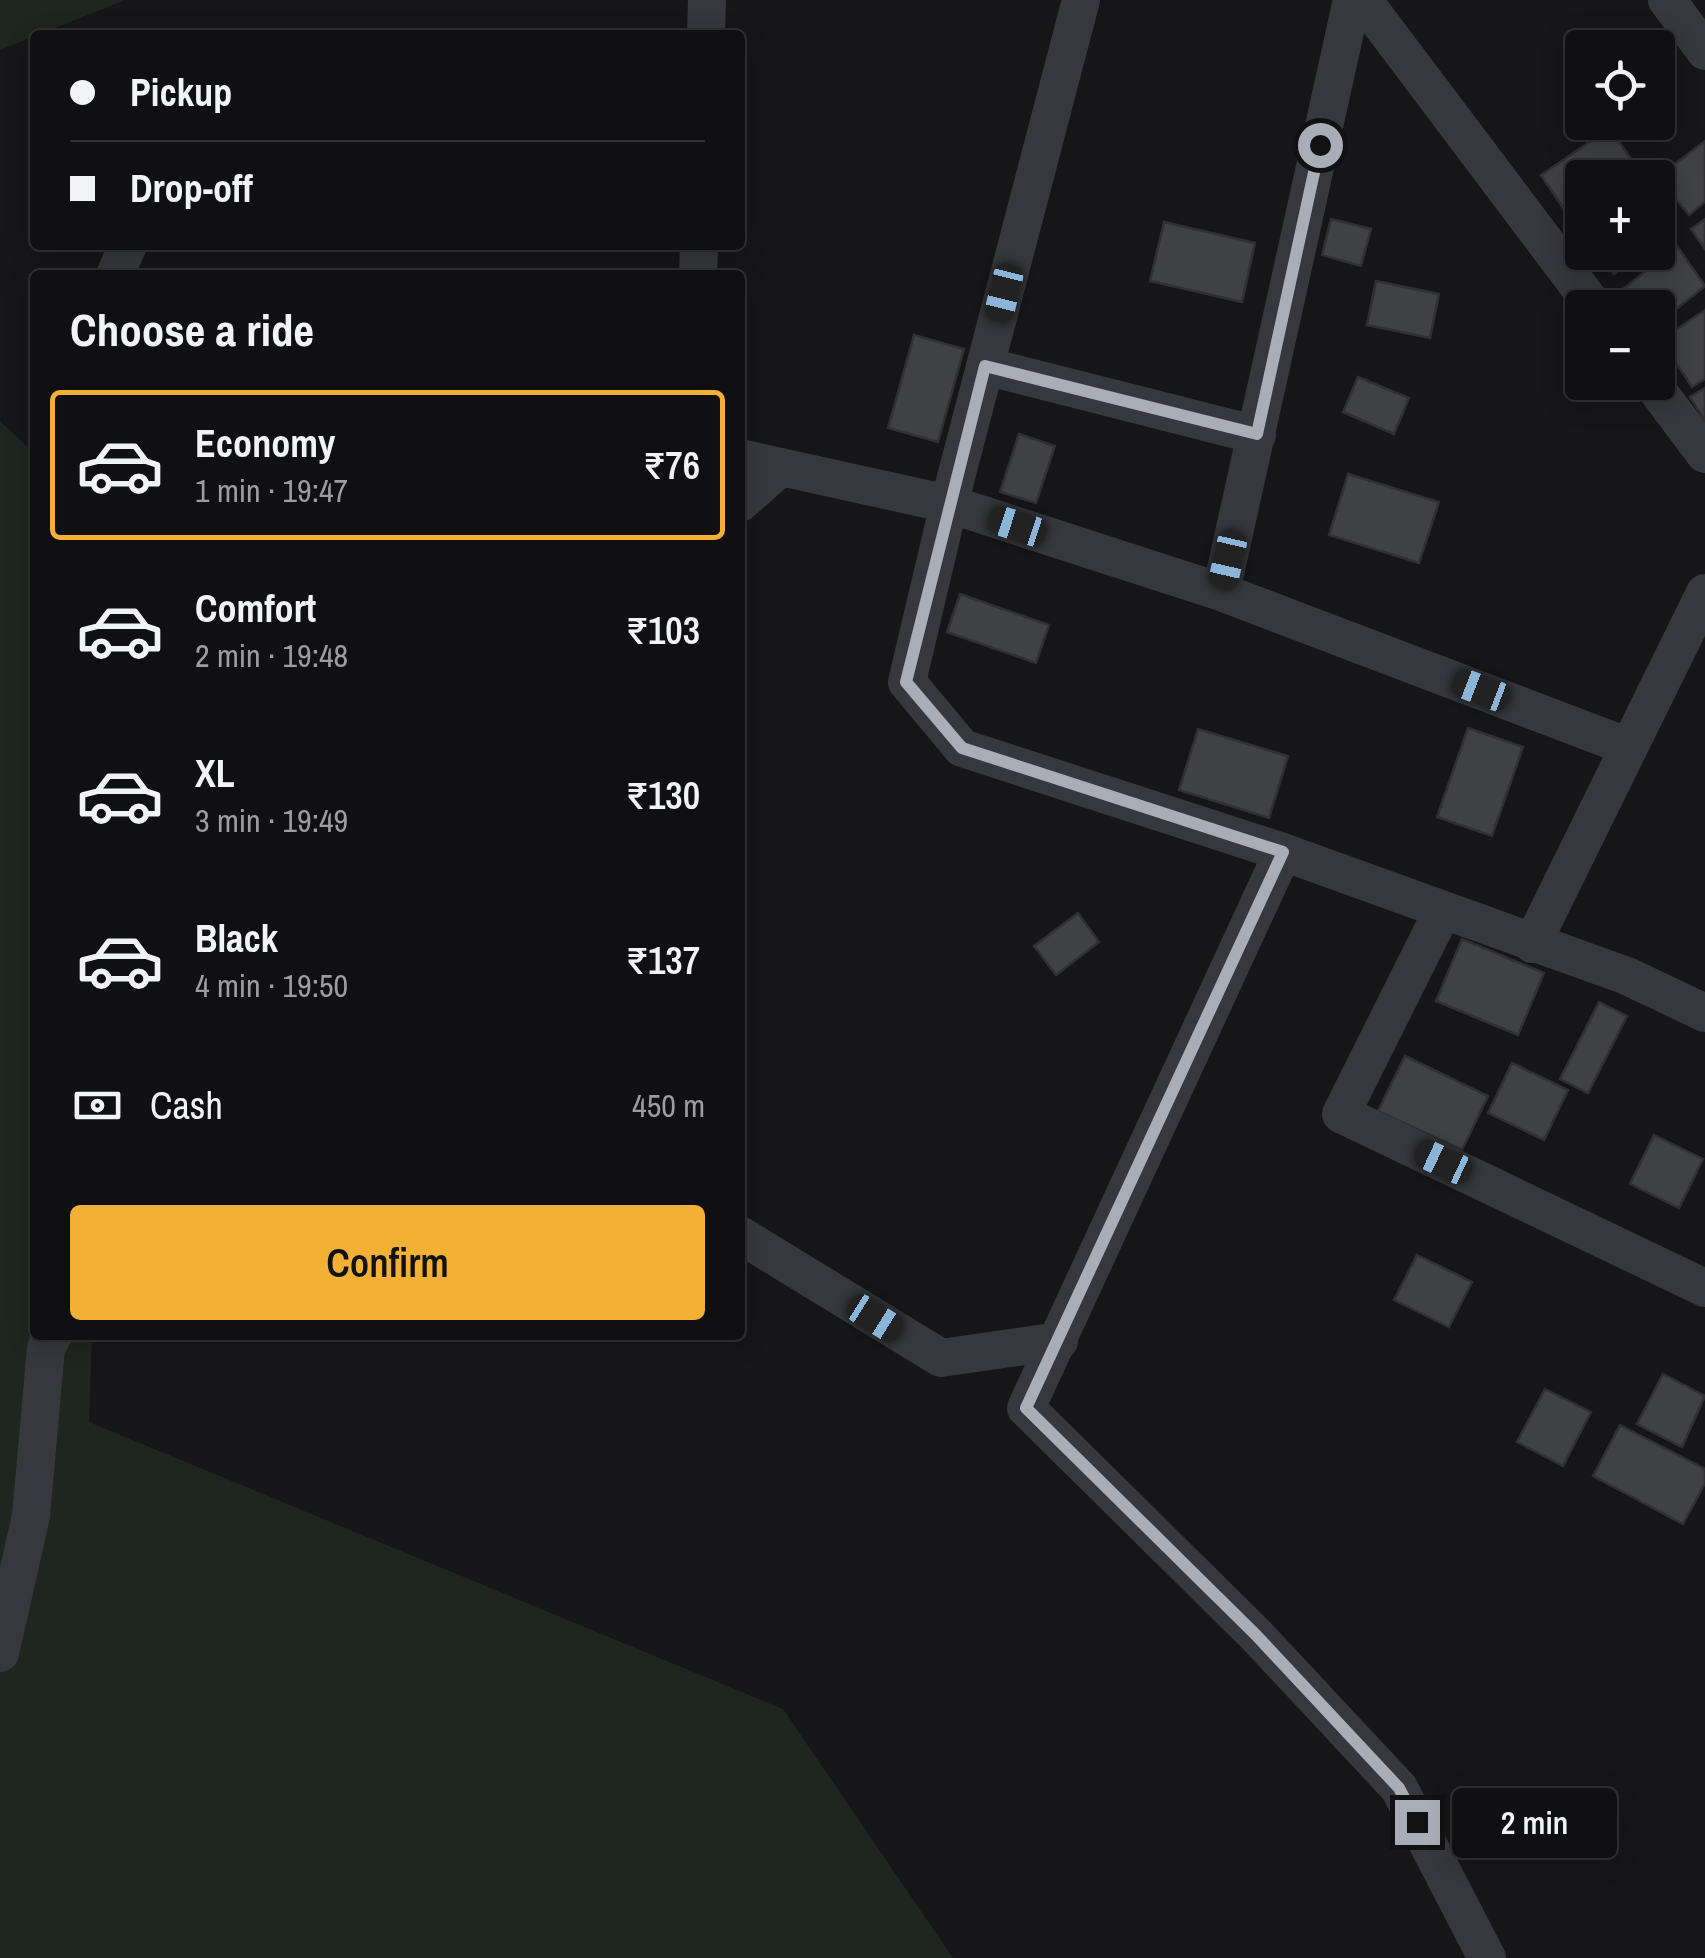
<!DOCTYPE html>
<html lang="en">
<head>
<meta charset="utf-8">
<style>
  :root { --surface:#101012; --page:#1e1e20; --text:#f1f3f6; --muted:#9c9d9f; --line:#303032; --accent:#f2b134 }
  body { margin:0; font-family:"Archivo Narrow",sans-serif; background:var(--page); color:var(--text); height:100vh; display:flex; flex-direction:column; font-size:38px; white-space:nowrap }
  * { box-sizing:border-box; margin:0 }
  p { font-size:32px; color:var(--muted) }
  .icon { flex:none; width:55px; height:55px; fill:none; stroke:currentColor; stroke-width:2; stroke-linecap:round; stroke-linejoin:round }
  .map { position:relative; flex:1; overflow:hidden }
  .sheet { position:absolute; left:30px; top:270px; width:715px; height:1070px; display:flex; flex-direction:column; background:var(--surface); border-radius:10px; box-shadow:0 5px 25px #0003,0 0 0 2px var(--line) }
  .sheet>* { flex:none }
  .top-card { position:absolute; left:30px; top:30px; width:715px; height:220px; border-radius:10px; box-shadow:0 5px 25px #0003,0 0 0 2px var(--line); display:grid; align-content:center; height:220px; padding:0 40px; background:var(--surface) }
  .controls { position:absolute; left:1565px; top:30px; display:grid; gap:20px }
  .controls a { display:grid; place-items:center; width:110px; height:110px; border-radius:10px; background:var(--surface); box-shadow:0 5px 25px #0003,0 0 0 2px var(--line); font-size:50px }
  .end { position:absolute; width:45px; height:45px; margin:-22px; border:12px solid #a8adb8; background:#111; box-shadow:0 0 0 5px #111 }
  .from { border-radius:50% }
  .bubble { position:absolute; height:70px; border-radius:10px; background:var(--surface); box-shadow:0 5px 25px #0003,0 0 0 2px var(--line); font-size:32px; font-weight:600; line-height:70px; text-align:center }
  .car { position:absolute; width:30px; height:60px; margin:-30px -15px; border-radius:12px; box-shadow:0 0 8px 2px #0007; background:linear-gradient(#222 24%,#8ab4d8 0 40%,#222 0 76%,#8ab4d8 0 86%,#222 0) }
  .top-card b { display:flex; align-items:center; gap:35px; height:95px; font-size:38px }
  .top-card b+b { border-top:2px solid var(--line) }
  .top-card i { width:25px; height:25px; background:var(--text) }
  ul { padding:0; list-style:none }
  li { display:flex; align-items:center; gap:30px; height:150px; margin:0 20px 15px; padding:0 20px; border:5px solid transparent; border-radius:10px }
  li div { flex:1 }
  li b { display:block; font-size:38px }
  li em { font-style:normal; font-weight:600 }
  li.on { border-color:var(--accent) }
  li>.icon { width:90px; height:90px; stroke-width:1.5 }
  h2 { padding:0 40px; font-size:45px; line-height:120px }
  .pay { display:flex; align-items:center; gap:25px; height:110px; padding:0 40px; font-size:38px }
  .pay p { margin-inline-start:auto }
  .action { display:flex; gap:20px; margin-top:auto; padding:20px 40px }
  .action a { flex:1; height:115px; border-radius:10px; background:var(--accent); color:#111; font-size:40px; font-weight:600; line-height:115px; text-align:center }
  .map>svg:first-child { display:block }
</style>
</head>
<body>
<div class="map">
<svg width="1705" height="1958" viewBox="0 0 1705 1958">
  <rect width="100%" height="100%" fill="#161618"/>
  <path fill="#1e261f" d="M0,0H125L0,50Z
    M0,421L35,454V1335H92L89,1422L783,1709L953,1958H0Z"/>
  <path fill="#404145" stroke="#303034" stroke-width="2.5" d="M1610,128L1641,174L1582,178V214L1572,221L1541,175Z
    M1705,141V202L1689,215L1658,177Z
    M1658,214L1671,232L1658,241Z
    M1331,219L1371,229L1361,266L1322,255Z
    M1705,219V249L1691,229Z
    M1164,222L1255,243L1242,302L1150,281Z
    M1677,246L1705,286L1658,324V308H1636L1622,290Z
    M1598,252H1642L1614,274Z
    M1376,281L1439,294L1430,338L1367,325Z
    M1705,310V379L1692,387L1661,340Z
    M914,335L964,349L938,442L888,428Z
    M1358,377L1409,398L1394,434L1343,412Z
    M1705,388V421L1690,397Z
    M1019,434L1055,446L1036,503L1000,492Z
    M1348,474L1439,502L1419,563L1329,535Z
    M960,594L1049,625L1036,663L947,632Z
    M1468,728L1523,747L1492,836L1437,817Z
    M1198,729L1288,756L1269,818L1179,790Z
    M1078,913L1099,942L1056,975L1034,946Z
    M1462,939L1544,973L1518,1035L1436,1001Z
    M1599,1002L1627,1016L1588,1093L1560,1079Z
    M1405,1056L1488,1096L1462,1150L1378,1111Z
    M1512,1063L1568,1090L1544,1140L1488,1113Z
    M1654,1135L1703,1159L1679,1208L1630,1184Z
    M1417,1255L1472,1282L1449,1327L1394,1300Z
    M1663,1374L1705,1396L1682,1447L1637,1424Z
    M1545,1389L1591,1412L1563,1466L1517,1442Z
    M1620,1425L1705,1469V1483L1683,1524L1593,1476Z"/>
  <g fill="none" stroke-linecap="round" stroke-linejoin="round">
    <path stroke="#37383d" stroke-width="38" d="M1081,0L949,504L1221,592L1629,747
      M1363,0L1595,308
      M1667,0L1705,51
      M706,35L707,0
      M115,275L128,245
      M698,275L699,245
      M985,366L1257,435
      M1651,382L1705,454
      M740,458L949,504L907,682L962,748L1283,852L1627,976L1705,1013
      M740,503L781,467
      M1221,592L1352,0
      M1283,852L1026,1408L1256,1635L1399,1788L1487,1958
      M1442,912L1341,1114L1705,1288
      M1532,944L1705,593
      M740,1235L941,1358L1059,1341
      M0,1653L31,1516L46,1348L53,1335"/>
  </g>
  <g fill="none" stroke-linecap="round" stroke-linejoin="round">
    <path stroke="#a8adb8" stroke-width="12" d="M1320,145L1257,434L985,366L906,682L962,748L1283,852L1026,1408L1256,1635L1399,1788L1417,1822"/>
  </g>
</svg>
<div class="controls">
<a><svg class="icon" aria-label="locate" viewBox="0 0 24 24"><circle cx="12" cy="12" r="6"/><path d="M12 2v4M12 18v4M2 12h4M18 12h4"/></svg></a>
<a>+</a>
<a>−</a>
</div>
<i class="end from" style="left:1320px;top:145px"></i>
<i class="end" style="left:1417px;top:1822px"></i>
<div class="bubble" style="left:1452px;top:1788px;width:165px">2 min</div>
<i class="car" style="left:1004px;top:293px;rotate:194deg"></i>
<i class="car" style="left:1017px;top:526px;rotate:288deg"></i>
<i class="car" style="left:1228px;top:560px;rotate:193deg"></i>
<i class="car" style="left:1481px;top:690px;rotate:291deg"></i>
<i class="car" style="left:1443px;top:1162px;rotate:295deg"></i>
<i class="car" style="left:875px;top:1318px;rotate:122deg"></i>
<div class="top-card">
<b><i class="from"></i>Pickup</b>
<b><i></i>Drop-off</b>
</div>
<section class="sheet">
<h2>Choose a ride</h2>
<ul>
<li class="on"><svg class="icon" aria-label="car" viewBox="0 0 24 24"><path d="M5 17H2v-5l4-1 3-4h7l3 4 3 1v5h-3M9 17h6M6 11h13"/><circle cx="7" cy="17" r="2"/><circle cx="17" cy="17" r="2"/></svg><div><b>Economy</b><p>1 min · 19:47</p></div><em>₹76</em></li>
<li><svg class="icon" aria-label="car" viewBox="0 0 24 24"><path d="M5 17H2v-5l4-1 3-4h7l3 4 3 1v5h-3M9 17h6M6 11h13"/><circle cx="7" cy="17" r="2"/><circle cx="17" cy="17" r="2"/></svg><div><b>Comfort</b><p>2 min · 19:48</p></div><em>₹103</em></li>
<li><svg class="icon" aria-label="car" viewBox="0 0 24 24"><path d="M5 17H2v-5l4-1 3-4h7l3 4 3 1v5h-3M9 17h6M6 11h13"/><circle cx="7" cy="17" r="2"/><circle cx="17" cy="17" r="2"/></svg><div><b>XL</b><p>3 min · 19:49</p></div><em>₹130</em></li>
<li><svg class="icon" aria-label="car" viewBox="0 0 24 24"><path d="M5 17H2v-5l4-1 3-4h7l3 4 3 1v5h-3M9 17h6M6 11h13"/><circle cx="7" cy="17" r="2"/><circle cx="17" cy="17" r="2"/></svg><div><b>Black</b><p>4 min · 19:50</p></div><em>₹137</em></li>
</ul>
<div class="pay"><svg class="icon" aria-label="cash" viewBox="0 0 24 24"><path d="M3 7h18v10H3z"/><circle cx="12" cy="12" r="2"/></svg>Cash<p>450 m</p></div>
<div class="action"><a>Confirm</a></div>
</section>
</div>
</body>
</html>
